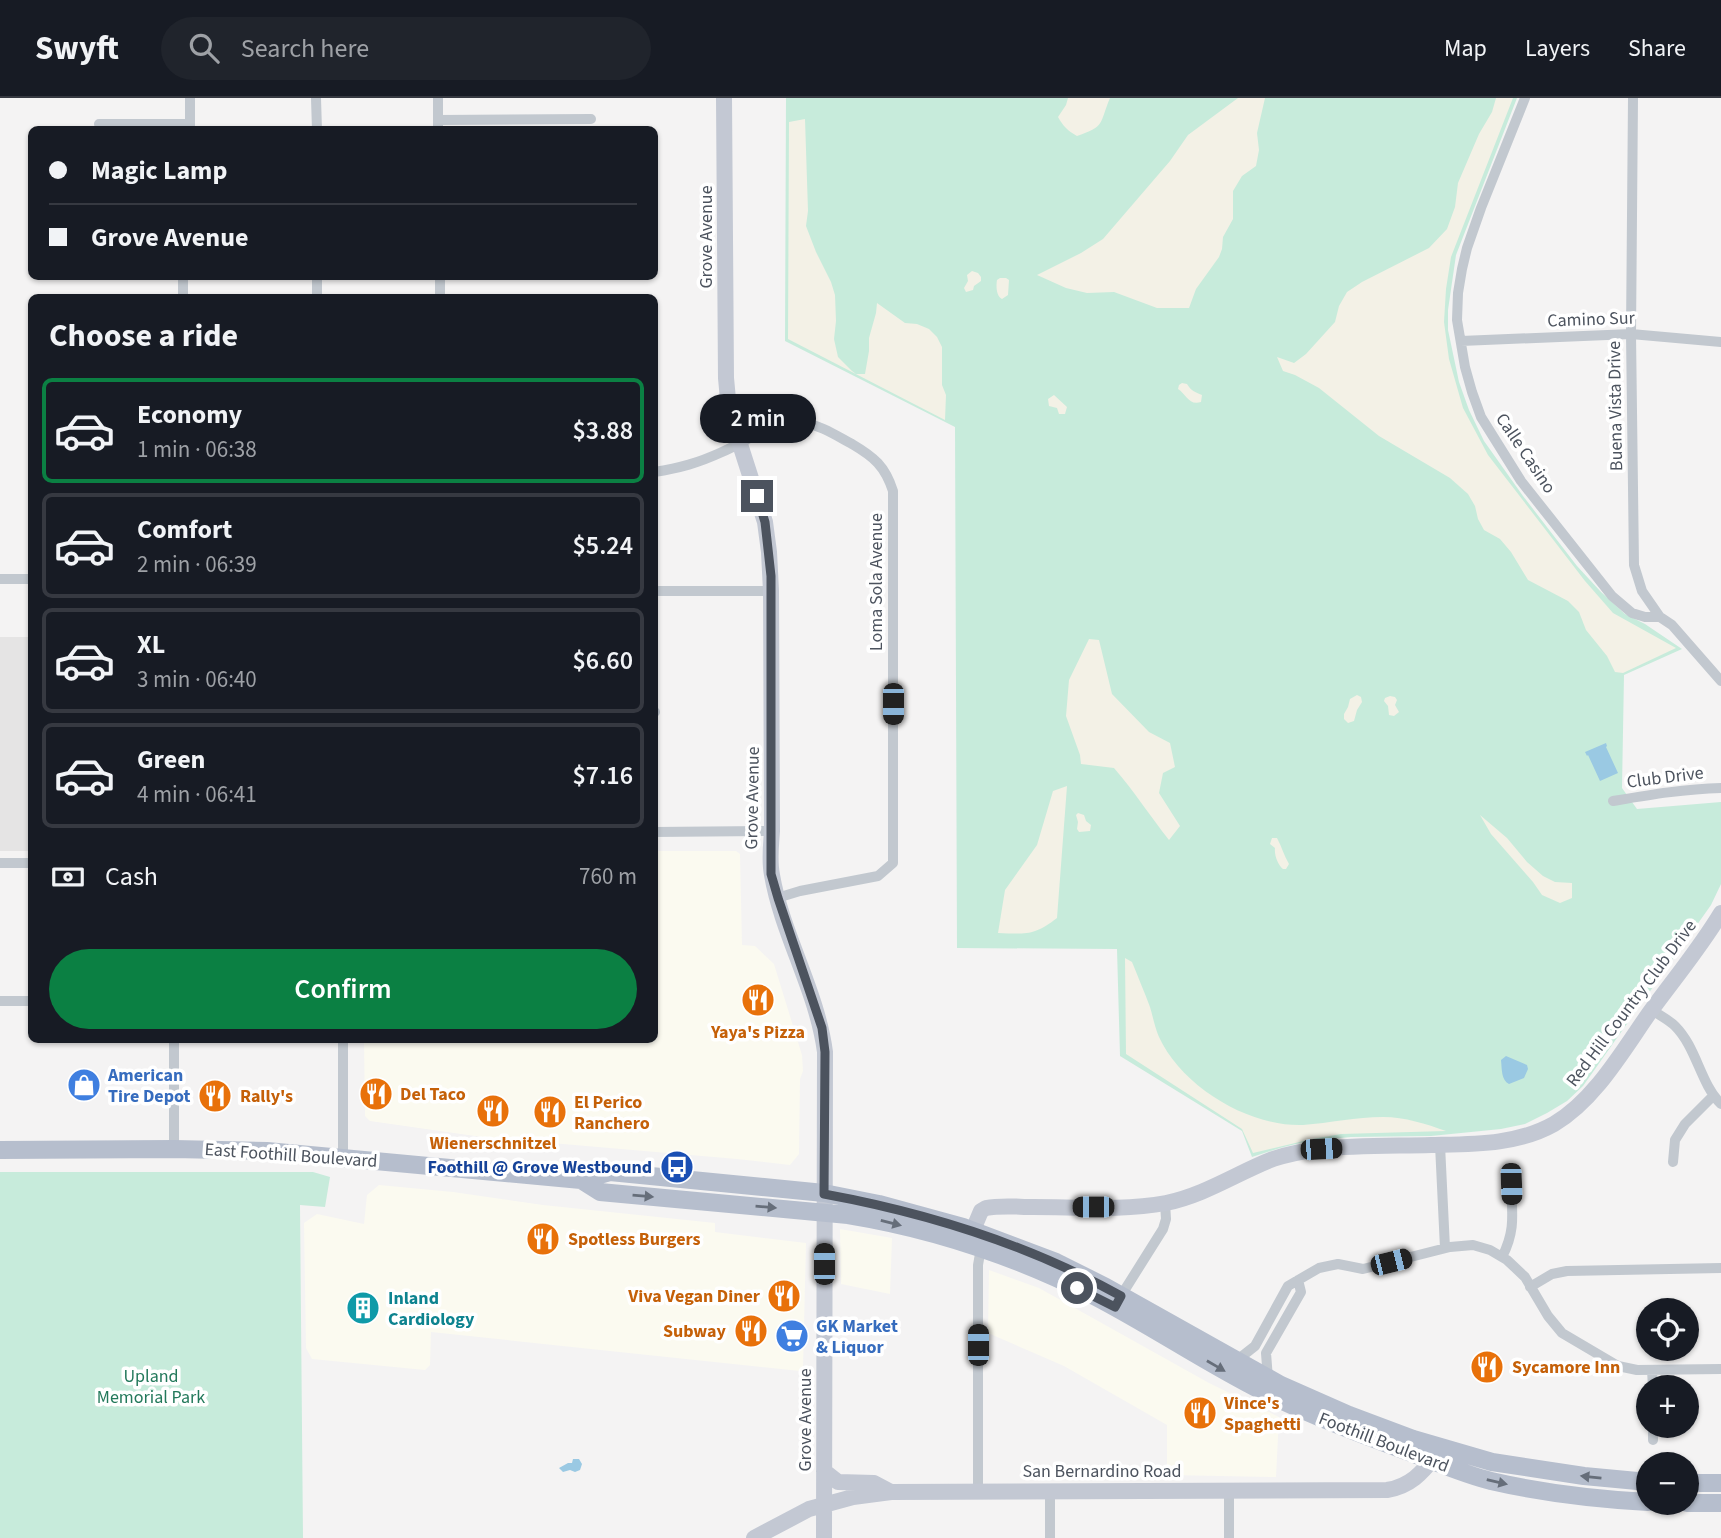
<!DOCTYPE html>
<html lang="en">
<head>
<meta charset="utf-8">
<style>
  :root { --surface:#171b24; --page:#20242c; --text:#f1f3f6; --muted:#9ea1a6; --line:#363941; --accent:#0b8043 }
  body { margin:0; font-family:"Source Sans 3",sans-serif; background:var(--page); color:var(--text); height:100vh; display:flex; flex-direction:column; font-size:26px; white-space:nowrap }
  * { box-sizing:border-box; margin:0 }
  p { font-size:23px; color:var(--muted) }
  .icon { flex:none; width:38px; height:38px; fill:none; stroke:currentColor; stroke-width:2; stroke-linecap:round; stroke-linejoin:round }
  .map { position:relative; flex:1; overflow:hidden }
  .panel { position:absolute; left:28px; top:196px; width:630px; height:749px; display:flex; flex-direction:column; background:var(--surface); border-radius:10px; box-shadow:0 2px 5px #0004 }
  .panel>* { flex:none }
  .guide { position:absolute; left:28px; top:28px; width:630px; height:154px; border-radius:10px; box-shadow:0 2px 5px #0004; display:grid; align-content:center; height:154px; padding:0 21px; background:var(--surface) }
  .controls { position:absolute; left:1636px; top:1200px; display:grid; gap:14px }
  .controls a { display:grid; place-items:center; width:63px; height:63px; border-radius:50%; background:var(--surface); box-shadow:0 2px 5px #0004; font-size:35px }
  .end { position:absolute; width:32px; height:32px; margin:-16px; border:9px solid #4c535e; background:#fff; box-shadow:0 0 0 4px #fff }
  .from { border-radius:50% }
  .bubble { position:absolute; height:49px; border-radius:24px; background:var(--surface); box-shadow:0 2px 5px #0004; font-size:23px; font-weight:600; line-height:49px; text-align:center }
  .car { position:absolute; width:21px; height:42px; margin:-21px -10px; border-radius:9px; box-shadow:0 0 5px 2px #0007; background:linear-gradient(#222 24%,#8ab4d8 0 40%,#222 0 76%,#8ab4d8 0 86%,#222 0) }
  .guide b { display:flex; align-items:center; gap:24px; height:66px; font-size:26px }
  .guide b+b { border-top:2px solid var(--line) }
  .guide i { width:18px; height:18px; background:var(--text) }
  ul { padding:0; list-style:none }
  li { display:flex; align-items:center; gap:21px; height:105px; margin:0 14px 10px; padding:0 7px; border:4px solid var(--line); border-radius:10px }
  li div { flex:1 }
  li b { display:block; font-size:26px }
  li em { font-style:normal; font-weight:600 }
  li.on { border-color:var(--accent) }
  li>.icon { width:63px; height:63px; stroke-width:1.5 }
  h2 { padding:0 21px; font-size:32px; line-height:84px }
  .pay { display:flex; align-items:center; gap:18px; height:77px; padding:0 21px; font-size:26px }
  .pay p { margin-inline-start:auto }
  .cta { display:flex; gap:14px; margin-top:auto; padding:14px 21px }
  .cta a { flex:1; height:80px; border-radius:42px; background:var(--accent); color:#fff; font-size:28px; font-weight:600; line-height:80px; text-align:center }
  header { display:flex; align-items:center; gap:42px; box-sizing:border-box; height:98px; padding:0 35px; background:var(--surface); border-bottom:2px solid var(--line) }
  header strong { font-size:33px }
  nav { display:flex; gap:38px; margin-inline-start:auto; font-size:24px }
  .search { width:490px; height:63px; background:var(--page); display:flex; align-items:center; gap:18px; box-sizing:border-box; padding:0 24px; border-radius:38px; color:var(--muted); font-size:26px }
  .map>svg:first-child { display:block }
</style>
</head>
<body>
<header>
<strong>Swyft</strong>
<div class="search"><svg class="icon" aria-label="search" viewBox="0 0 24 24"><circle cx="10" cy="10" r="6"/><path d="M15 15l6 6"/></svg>Search here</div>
<nav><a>Map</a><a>Layers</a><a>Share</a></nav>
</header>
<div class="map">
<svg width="1721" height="1440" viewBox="0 0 1721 1440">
  <rect width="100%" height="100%" fill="#f4f3f3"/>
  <path fill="#fbfaf0" d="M655,753H736L740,756L742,847L755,848L774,866L802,957L803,973L800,981L799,1056L790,1067L737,1061L482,1039L370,1023L365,1018L364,942H654Z
    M379,1087L453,1094L543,1107L715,1125V1134L806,1145L803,1270L800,1273L431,1234L430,1267L425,1272L312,1261L306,1250L304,1125L317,1116L364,1126L367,1097Z
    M840,1131L892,1140L890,1196L841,1186Z
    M989,1172L1039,1190L1209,1285L1279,1319L1276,1379L1167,1377V1327L1064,1268L988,1235Z"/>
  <path fill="#e5e4e4" d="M0,539H31V753H0Z"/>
  <path fill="#c7ebdb" d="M786,0H1517L1456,157L1448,212V232L1459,284L1469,312L1484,343L1523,398L1577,468L1601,494L1625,516L1645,526L1682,551L1624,577L1622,690L1637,711L1721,704V786L1711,807L1583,988L1567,1003L1547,1015L1525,1026L1501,1031L1431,1038L1351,1039L1308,1043L1280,1050L1252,1059L1242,1033L1120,958L1117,851L957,850L955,329L785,243Z
    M0,1074H313L330,1079L325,1109L300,1107L303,1440H0Z"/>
  <path fill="#f3f1e6" d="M1068,0H1110C1099,26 1106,28 1077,38C1068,33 1063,28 1058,19L1066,7Z
    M1238,0H1265L1257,35L1259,52L1256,68L1242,78L1233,93V121L1223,139L1222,151L1219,159L1196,191L1189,210H1157L1114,194L1087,195L1066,190L1037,177L1081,155L1103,141L1170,63L1188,37Z
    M1496,0H1513L1451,159L1446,191L1444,224L1449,261L1463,310L1488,357L1585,483L1613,515L1676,550L1623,575L1615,574L1607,558L1586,532L1579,514L1568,503L1528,482L1511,454L1500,441L1484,432L1478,421L1475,408L1468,396L1450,380L1379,338L1319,290L1295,277L1283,273L1277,259L1294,265L1306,256L1335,224L1339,208L1347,194L1362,184L1429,150L1447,131L1455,109L1458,85L1479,36L1492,14Z
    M805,21L808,113L806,128L816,154L831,184L835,197L836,223L834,241L838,259L852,273L856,276H865L869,253V240L876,215L877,205L905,225L917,226L929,231L937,239L942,249V287L946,297L945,322L788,241L789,24Z
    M972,173L978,175L981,179V183L974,188L973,192L966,194L964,190L968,183L967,177Z
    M1000,180H1006L1009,182L1008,197L1002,201C996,198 996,187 997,182Z
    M1182,285L1187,286C1191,293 1195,294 1202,297L1201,304C1189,308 1186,296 1178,291L1179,287Z
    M1054,297L1067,309L1065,316H1059L1057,310L1049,308L1048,301Z
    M1089,541L1099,542L1112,596L1149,634L1170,645L1175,669L1163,675L1159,695L1180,728L1169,742C1150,718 1134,693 1114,670L1081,666L1080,657L1066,618L1069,582Z
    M1357,597L1361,599L1362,604L1357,612L1354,623L1348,625L1344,621V616L1348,609L1350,601Z
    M1390,598L1395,599L1397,602L1395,607L1399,614L1394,618L1389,617L1388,608L1384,603L1385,600Z
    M1067,688L1057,820C1034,838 1025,836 998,835L1005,792L1037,747L1053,693Z
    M1078,715L1084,717L1086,723L1091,727L1090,733L1079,734L1077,731L1078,724L1076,717Z
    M1480,717L1507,740L1527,764L1543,778L1555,784L1572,785V800L1560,805L1542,797L1533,784L1491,736Z
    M1272,740H1277C1282,749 1284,758 1289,766L1286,771H1283C1278,767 1274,757 1275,750L1270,746Z
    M1125,860L1132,864C1138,879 1144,893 1150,909C1153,919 1155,930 1159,939C1182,989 1249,1029 1303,1027C1330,1025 1356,1019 1383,1019C1405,1019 1426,1026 1446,1033L1341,1036L1312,1041L1253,1055L1242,1031L1126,956Z"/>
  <path fill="#9ac9e3" d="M1606,645L1607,648L1606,649L1618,675L1600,683L1588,657L1587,658L1585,654Z
    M1506,958L1527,967L1528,971L1524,980L1509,986C1501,982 1502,971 1501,962Z
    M573,1361H579L582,1366L580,1372L575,1374L570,1372L563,1374L559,1370L568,1365H572Z"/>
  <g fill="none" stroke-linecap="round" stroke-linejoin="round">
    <path stroke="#c2c8cf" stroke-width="10" d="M316,0L317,32
      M438,0V32
      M1525,0L1481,110L1467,150L1462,171L1458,195L1457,222L1465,269L1472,294L1481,319L1521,383L1612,498L1632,515L1645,519H1660
      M1633,0L1631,236L1634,467L1642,493L1660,519L1672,527L1721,583
      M438,22L591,21
      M99,26H190
      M190,32V0
      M183,178V200
      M317,178V200
      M440,178V200
      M1461,243L1631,236L1721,244
      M654,374C680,370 698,365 722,354C747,343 773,323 802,325C819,326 837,338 852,346C874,359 885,368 893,393V765L878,778L800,793L777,800
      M0,481H32
      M654,493H771
      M654,614H655
      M1613,703C1649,697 1684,691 1721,690
      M654,734L772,733
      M0,765H32
      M0,903H32
      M1652,912C1659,917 1669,922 1675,928C1697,950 1700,985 1721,1006
      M174,942V1051
      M1440,1047L1445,1150
      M343,1059V942
      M1673,1064L1675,1042L1685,1026L1713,998
      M1502,1159C1516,1132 1512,1115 1511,1086
      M1530,1189L1552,1176L1567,1173L1721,1170
      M1119,1201L1163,1131L1166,1121L1165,1105
      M1236,1263L1255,1248L1288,1188L1319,1170L1338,1166L1363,1171L1450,1149L1473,1147L1490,1152L1507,1162L1525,1179L1548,1218L1562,1235L1618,1268L1637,1272L1721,1271
      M1652,1272L1653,1290
      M1268,1281L1266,1255L1301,1194L1298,1182
      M1653,1328V1342
      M1229,1392V1440
      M978,1393V1167L981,1150
      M1050,1393V1440"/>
    <path stroke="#c3c8d3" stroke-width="16" d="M724,0L726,280L729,312L765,424L769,454L771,493L772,733C771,748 769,762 772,777C782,836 817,893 825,954L824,1440
      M973,1132L981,1113L986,1110C1001,1107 1018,1109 1033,1109C1077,1109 1123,1113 1166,1105C1205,1097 1237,1075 1273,1061C1288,1056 1304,1053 1320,1051C1356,1047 1394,1048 1431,1047C1472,1046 1517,1047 1554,1026C1595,1002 1624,951 1650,914C1674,881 1700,850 1721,815
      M824,1373L838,1384L874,1385L891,1394
      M754,1440L809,1411L853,1399L891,1394L1387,1392C1412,1388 1423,1373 1438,1355"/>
    <path stroke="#b6becd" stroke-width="18" d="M0,1052L174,1051L267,1053L581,1082L610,1074L824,1095L879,1106L963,1129L1056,1164L1106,1189L1281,1287L1349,1317L1413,1341L1492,1364L1584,1378L1648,1384
      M581,1082L600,1094L848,1117C934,1131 1017,1159 1094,1198C1152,1228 1206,1265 1264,1294C1310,1317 1358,1335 1406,1353C1434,1363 1462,1376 1491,1383C1543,1395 1596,1401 1648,1404
      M1687,1385H1721
      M1687,1405H1721"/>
  </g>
  <defs><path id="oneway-solid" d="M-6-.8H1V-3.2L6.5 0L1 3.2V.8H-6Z" transform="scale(1.75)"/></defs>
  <g fill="#666e7a">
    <use href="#oneway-solid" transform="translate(643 1098) rotate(5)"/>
    <use href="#oneway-solid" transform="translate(766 1109) rotate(5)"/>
    <use href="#oneway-solid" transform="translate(891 1125) rotate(14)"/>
    <use href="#oneway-solid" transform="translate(1216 1268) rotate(30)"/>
    <use href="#oneway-solid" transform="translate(1591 1379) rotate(-174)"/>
    <use href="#oneway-solid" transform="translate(1497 1384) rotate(13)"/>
  </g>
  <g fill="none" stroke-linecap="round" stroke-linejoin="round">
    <path stroke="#4c535e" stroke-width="9" d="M757,398L765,424L771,478V776L778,800L822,930L825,954L824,1096C928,1115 1028,1146 1121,1198L1115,1209L1077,1190"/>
  </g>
  <defs>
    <symbol id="restaurant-disc" viewBox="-11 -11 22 22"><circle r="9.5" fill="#e8710a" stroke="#fff"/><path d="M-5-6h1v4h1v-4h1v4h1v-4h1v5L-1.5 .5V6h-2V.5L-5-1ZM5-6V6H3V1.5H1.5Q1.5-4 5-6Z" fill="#fff"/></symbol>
    <symbol id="shop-disc" viewBox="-11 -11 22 22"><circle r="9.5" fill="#3f7fe0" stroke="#fff"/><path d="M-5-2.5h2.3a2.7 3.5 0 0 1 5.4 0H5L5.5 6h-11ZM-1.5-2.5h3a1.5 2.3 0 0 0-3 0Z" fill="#fff"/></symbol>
    <symbol id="bus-disc" viewBox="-11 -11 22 22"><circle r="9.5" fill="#1a4fb4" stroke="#fff"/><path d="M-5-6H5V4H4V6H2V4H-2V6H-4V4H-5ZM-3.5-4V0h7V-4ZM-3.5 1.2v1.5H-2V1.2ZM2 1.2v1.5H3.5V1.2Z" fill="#fff"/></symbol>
    <symbol id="building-disc" viewBox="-11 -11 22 22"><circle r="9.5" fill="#0f9aa8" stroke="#fff"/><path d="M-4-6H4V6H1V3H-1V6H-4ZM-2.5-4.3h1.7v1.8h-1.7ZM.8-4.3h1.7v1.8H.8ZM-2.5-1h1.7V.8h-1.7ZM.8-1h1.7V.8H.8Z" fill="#fff"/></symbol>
    <symbol id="supermarket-disc" viewBox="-11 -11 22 22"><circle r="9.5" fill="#3f7fe0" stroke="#fff"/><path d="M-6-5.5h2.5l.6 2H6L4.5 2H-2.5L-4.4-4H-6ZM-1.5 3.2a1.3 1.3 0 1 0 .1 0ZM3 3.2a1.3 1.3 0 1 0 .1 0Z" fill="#fff"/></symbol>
  </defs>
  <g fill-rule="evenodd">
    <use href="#restaurant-disc" x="739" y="883" width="38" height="38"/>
    <use href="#shop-disc" x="65" y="968" width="38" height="38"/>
    <use href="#restaurant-disc" x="357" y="977" width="38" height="38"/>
    <use href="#restaurant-disc" x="196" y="979" width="38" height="38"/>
    <use href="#restaurant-disc" x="474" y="994" width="38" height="38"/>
    <use href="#restaurant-disc" x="531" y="995" width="38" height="38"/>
    <use href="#bus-disc" x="658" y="1050" width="38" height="38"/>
    <use href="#restaurant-disc" x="524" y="1122" width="38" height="38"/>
    <use href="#restaurant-disc" x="765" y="1179" width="38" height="38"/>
    <use href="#building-disc" x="344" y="1191" width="38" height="38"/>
    <use href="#restaurant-disc" x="732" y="1214" width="38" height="38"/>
    <use href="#supermarket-disc" x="773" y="1219" width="38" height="38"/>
    <use href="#restaurant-disc" x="1468" y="1250" width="38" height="38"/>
    <use href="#restaurant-disc" x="1181" y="1296" width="38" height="38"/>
  </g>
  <g text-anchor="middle" stroke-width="7" stroke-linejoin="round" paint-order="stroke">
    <g font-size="18" fill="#4c535e" stroke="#fff">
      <text transform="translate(706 139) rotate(-90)" y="6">Grove Avenue</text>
      <text transform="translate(1591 221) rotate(-2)" y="6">Camino Sur</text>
      <text transform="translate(1615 308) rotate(-91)" y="6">Buena Vista Drive</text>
      <text transform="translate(1526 355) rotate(56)" y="6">Calle Casino</text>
      <text transform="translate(876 484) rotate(-90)" y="6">Loma Sola Avenue</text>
      <text transform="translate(1665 679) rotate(-7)" y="6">Club Drive</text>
      <text transform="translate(752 700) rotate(-89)" y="6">Grove Avenue</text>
      <text transform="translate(1631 905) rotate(-53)" y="6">Red Hill Country Club Drive</text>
      <text transform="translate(291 1057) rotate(4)" y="6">East Foothill Boulevard</text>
      <text transform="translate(805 1322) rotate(-90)" y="6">Grove Avenue</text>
      <text transform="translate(1384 1344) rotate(21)" y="6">Foothill Boulevard</text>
      <text x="1102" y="1379">San Bernardino Road</text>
    </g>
    <g font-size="18" font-weight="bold" fill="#c56008" stroke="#fff" text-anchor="start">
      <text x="758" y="940" text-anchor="middle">Yaya's Pizza</text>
      <text x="400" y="1002">Del Taco</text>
      <text x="240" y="1004">Rally's</text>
      <text x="574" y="1010">El Perico<tspan x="574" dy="21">Ranchero</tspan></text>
      <text x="493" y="1051" text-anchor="middle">Wienerschnitzel</text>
      <text x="568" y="1147">Spotless Burgers</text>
      <text x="760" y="1204" text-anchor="end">Viva Vegan Diner</text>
      <text x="726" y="1239" text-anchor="end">Subway</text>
      <text x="1512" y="1275">Sycamore Inn</text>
      <text x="1224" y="1311">Vince's<tspan x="1224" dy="21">Spaghetti</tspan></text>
    </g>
    <g font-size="18" font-weight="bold" fill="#366cbe" stroke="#fff" text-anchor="start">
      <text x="108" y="983">American<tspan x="108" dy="21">Tire Depot</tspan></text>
      <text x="816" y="1234">GK Market<tspan x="816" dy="21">&amp; Liquor</tspan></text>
    </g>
    <g font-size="18" font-weight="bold" fill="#164399" stroke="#fff" text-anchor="end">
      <text x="652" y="1075">Foothill @ Grove Westbound</text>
    </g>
    <g font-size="18" font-weight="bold" fill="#0d838f" stroke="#fff" text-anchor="start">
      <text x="388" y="1206">Inland<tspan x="388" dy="21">Cardiology</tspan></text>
    </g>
    <g font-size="18" fill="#23795b" stroke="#fff">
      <text x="151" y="1284">Upland<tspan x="151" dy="21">Memorial Park</tspan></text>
    </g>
  </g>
</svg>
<div class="controls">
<a><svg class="icon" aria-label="locate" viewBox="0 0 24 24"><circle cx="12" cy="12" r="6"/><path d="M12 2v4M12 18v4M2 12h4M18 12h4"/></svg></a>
<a>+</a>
<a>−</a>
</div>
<i class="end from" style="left:1077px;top:1190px"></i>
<i class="end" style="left:757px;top:398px"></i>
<div class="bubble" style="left:700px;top:296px;width:116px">2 min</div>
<i class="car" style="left:893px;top:606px;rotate:180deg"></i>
<i class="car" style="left:1321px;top:1051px;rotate:87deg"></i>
<i class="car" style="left:1511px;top:1086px;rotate:178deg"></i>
<i class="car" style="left:1093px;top:1109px;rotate:270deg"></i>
<i class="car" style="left:1391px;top:1164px;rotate:76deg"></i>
<i class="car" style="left:824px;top:1166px;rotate:0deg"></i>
<i class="car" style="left:978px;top:1247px;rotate:0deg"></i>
<div class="guide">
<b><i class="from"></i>Magic Lamp</b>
<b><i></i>Grove Avenue</b>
</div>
<section class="panel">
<h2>Choose a ride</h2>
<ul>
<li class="on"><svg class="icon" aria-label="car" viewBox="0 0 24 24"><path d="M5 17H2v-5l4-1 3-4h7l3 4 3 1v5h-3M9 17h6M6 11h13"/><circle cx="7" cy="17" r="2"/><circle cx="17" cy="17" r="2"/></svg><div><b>Economy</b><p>1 min · 06:38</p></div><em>$3.88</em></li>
<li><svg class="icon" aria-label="car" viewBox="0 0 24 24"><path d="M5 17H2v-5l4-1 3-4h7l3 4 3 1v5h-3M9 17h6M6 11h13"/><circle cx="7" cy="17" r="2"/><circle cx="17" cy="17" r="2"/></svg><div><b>Comfort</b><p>2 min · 06:39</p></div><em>$5.24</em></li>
<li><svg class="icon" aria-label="car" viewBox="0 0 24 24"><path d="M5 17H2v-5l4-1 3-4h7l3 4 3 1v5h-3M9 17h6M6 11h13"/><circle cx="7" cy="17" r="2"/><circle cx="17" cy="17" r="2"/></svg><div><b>XL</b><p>3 min · 06:40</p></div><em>$6.60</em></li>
<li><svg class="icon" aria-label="car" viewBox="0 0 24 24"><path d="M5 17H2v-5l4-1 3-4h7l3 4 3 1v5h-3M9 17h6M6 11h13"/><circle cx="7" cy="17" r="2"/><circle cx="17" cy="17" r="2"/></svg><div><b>Green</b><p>4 min · 06:41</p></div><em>$7.16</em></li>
</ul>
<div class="pay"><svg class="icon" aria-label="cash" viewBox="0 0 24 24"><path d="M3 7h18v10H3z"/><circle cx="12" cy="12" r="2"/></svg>Cash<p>760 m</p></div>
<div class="cta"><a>Confirm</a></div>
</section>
</div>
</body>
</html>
